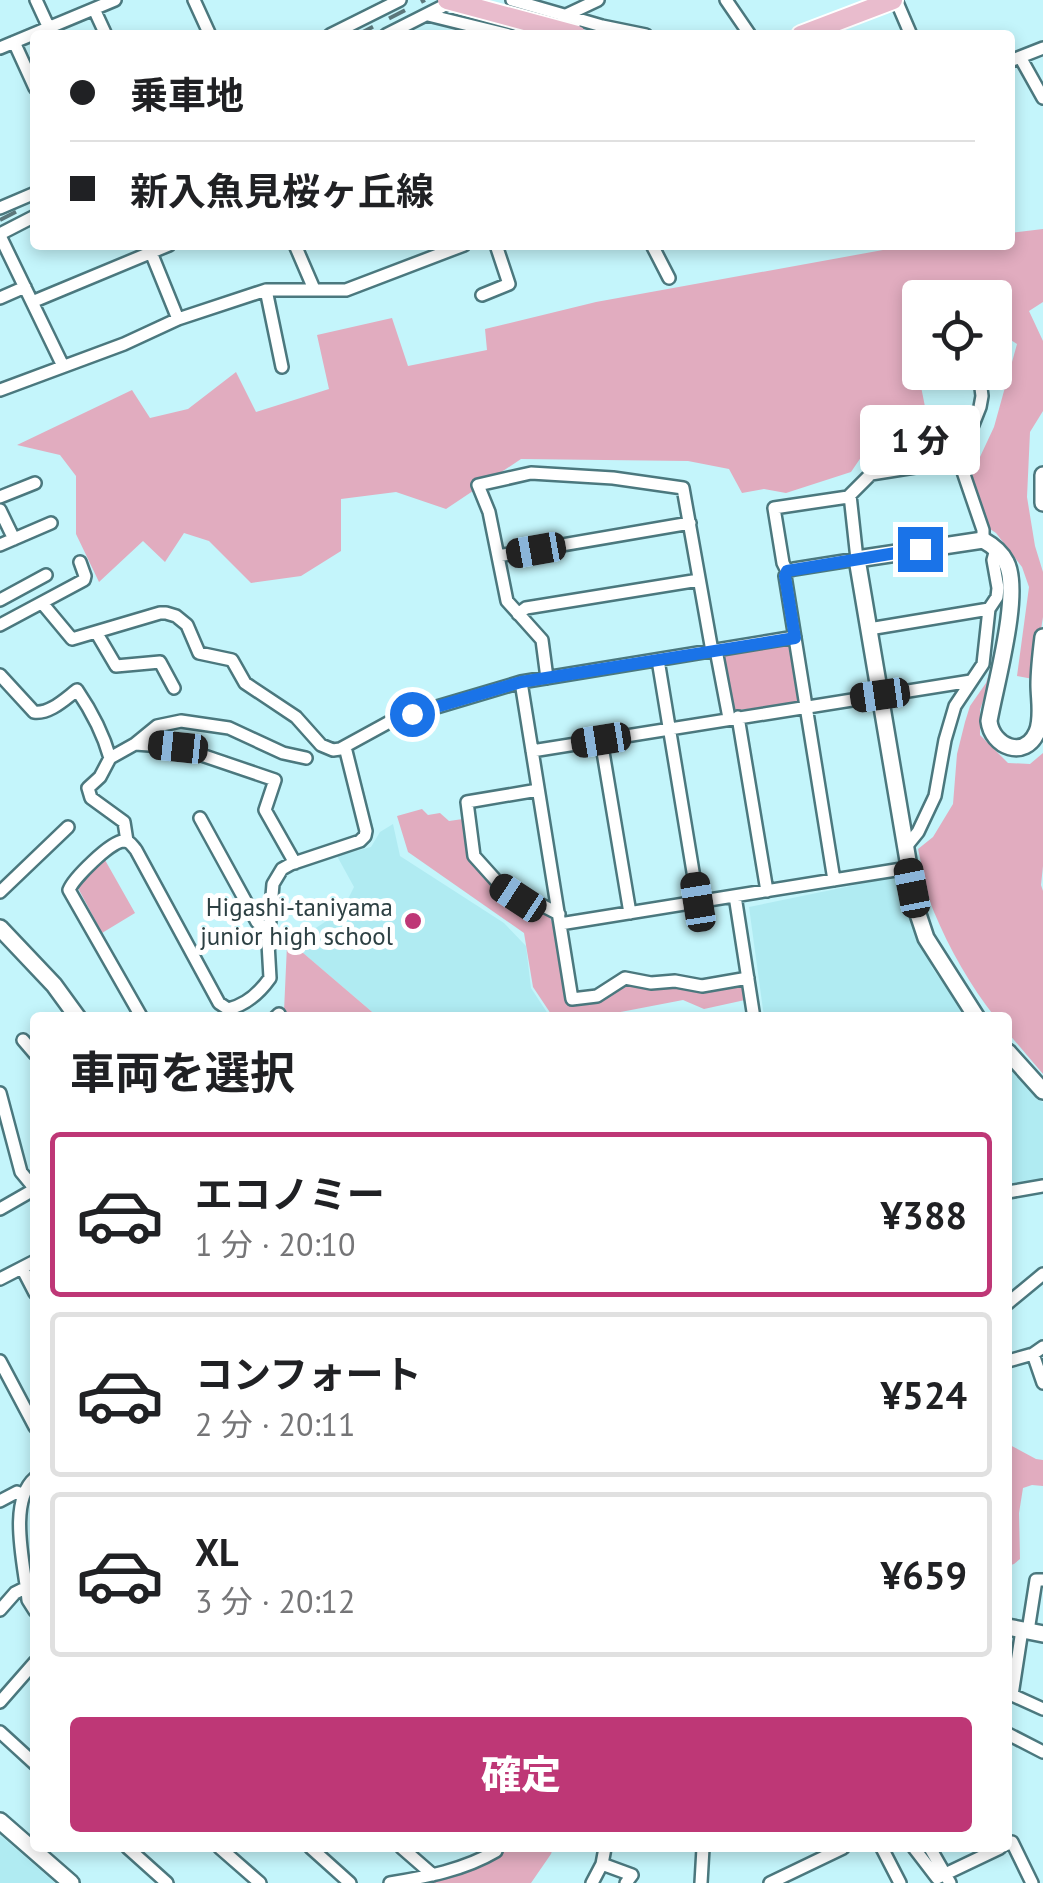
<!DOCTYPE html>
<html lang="ja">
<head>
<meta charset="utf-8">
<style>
  :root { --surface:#fff; --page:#f2f2f2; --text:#202124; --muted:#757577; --line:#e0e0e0; --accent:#be3776 }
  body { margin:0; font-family:"PT Sans","Noto Sans JP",sans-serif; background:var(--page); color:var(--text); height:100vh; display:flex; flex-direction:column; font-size:38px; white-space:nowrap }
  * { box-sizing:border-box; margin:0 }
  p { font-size:32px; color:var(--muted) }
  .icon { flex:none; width:55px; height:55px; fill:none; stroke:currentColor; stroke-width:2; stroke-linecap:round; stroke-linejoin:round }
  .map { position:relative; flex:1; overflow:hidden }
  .sheet { position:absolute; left:30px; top:1012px; width:982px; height:840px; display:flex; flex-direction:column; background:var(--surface); border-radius:10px; box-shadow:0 5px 15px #0003 }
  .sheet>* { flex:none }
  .banner { position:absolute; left:30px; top:30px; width:985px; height:220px; border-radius:10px; box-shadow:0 5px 15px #0003; display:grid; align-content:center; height:220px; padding:0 40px; background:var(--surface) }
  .tools { position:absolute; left:902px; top:280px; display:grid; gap:20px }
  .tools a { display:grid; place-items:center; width:110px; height:110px; border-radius:10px; background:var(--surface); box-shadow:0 5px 15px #0003; font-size:50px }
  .end { position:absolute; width:45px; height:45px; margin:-22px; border:12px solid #1a73e8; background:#fff; box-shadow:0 0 0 5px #fff }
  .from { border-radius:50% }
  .bubble { position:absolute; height:70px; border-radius:10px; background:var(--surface); box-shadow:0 5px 15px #0003; font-size:32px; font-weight:800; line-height:70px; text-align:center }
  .car { position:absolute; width:30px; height:60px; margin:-30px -15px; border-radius:12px; box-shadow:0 0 8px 2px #0007; background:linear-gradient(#222 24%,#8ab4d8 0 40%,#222 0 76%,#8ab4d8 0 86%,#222 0) }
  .banner b { display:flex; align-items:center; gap:35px; height:95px; font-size:38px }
  .banner b+b { border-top:2px solid var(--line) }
  .banner i { width:25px; height:25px; background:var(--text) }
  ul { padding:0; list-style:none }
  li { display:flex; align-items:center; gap:30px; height:165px; margin:0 20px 15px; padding:0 20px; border:5px solid var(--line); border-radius:10px }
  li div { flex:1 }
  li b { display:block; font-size:38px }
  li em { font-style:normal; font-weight:800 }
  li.current { border-color:var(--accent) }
  li>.icon { width:90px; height:90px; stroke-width:1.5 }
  h2 { padding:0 40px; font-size:45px; line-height:120px }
  .primary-button { display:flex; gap:20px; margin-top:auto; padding:20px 40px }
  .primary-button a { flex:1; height:115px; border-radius:10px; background:var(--accent); color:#fff; font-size:40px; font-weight:800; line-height:115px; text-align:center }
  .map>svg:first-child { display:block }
</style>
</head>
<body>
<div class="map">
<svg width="1043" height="1883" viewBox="0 0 1043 1883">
  <rect width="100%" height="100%" fill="#c4f5fb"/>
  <path fill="#b0ebf2" d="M393,824L400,856L504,923L526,946L531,988L550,1017H378L302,952L296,941L328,920L345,905L354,887L337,856L371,847L380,832Z
    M899,876L932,968L968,1017H764L749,907Z
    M1008,1064L1043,1103V1182L1008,1187Z
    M0,1835L53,1881L55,1883H0Z"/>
  <path fill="#e1acbf" d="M1043,229V302L1029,311L1043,341V411L1030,432L1027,497L1035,546L1043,572V617L1033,679L1017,676L1029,587L1022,567L996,533L987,527L972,474L994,427L1017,344L995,330V298H920V344L913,346L929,427L866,450L851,472L786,493L764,489L742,493L729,469L688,461L521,459L446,509L396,492L341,499V551L301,576L251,583L209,541L184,533L165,562L143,541L99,582L76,534V476L60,455L17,445L132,390L150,418L188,409L236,372L256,412L329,389L317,335L392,318L408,366L487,350L485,329L596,302L905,246L1010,245V233Z
    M1003,604L1008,609L998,655L980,710V735L1008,763L1030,764L1043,753V866L1041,885L1043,891V1074L1008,1033V1018L995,1017C971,987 949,948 934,912C926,893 923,870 918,849L933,837L953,804L957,754L965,722L970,706L986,683L996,651Z
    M788,643L792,648L801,699L798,702L733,711L729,706L721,659L724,654Z
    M422,809L428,815L440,813L449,821L463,819L470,857L525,901L548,913L556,932L568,1003L624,985L693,990L740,983L745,1000L704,1009L683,1000L605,1015L553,1017L533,987L524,933L408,852L397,816Z
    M105,860L135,913L102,933L78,888L81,881Z
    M287,945L302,952L378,1017H301L284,1011Z
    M1008,1444L1036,1459L1043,1460V1486L1032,1485L1023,1488L1019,1513L1020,1559L1014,1564L1008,1566Z
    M503,1848H553L551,1854L531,1883H428L491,1862Z"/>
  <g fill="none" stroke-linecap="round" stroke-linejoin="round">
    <defs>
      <path id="street" d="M36,0L48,26
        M194,0L210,35
        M512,0L602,26L646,35
        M726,0L750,35
        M896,0L911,35
        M94,9L106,35
        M428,15L509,35
        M562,17L598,0
        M330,35L400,0
        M386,35L455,0
        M14,42L35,88
        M0,48L115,0
        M1020,57L1043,98
        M1010,61L1043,48
        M0,208L35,193
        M0,234L35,216
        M0,236L63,366
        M148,245L178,319
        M295,245L314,289
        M652,245L669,278
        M266,290L282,367
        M482,295L509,284L496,245
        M0,298L25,287
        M32,302L169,245
        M979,372L982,396L980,407L959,460L983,530V540
        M0,390L124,344L178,319L266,290H346L464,245
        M0,497L35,483
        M0,510L14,539
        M0,545L51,523
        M498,556L690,523
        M787,571L783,563L774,508L848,497L871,474L959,460
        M0,600L46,575
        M42,603L72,639L160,613H166L176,616L187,625L199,653L232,660L245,683L296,717L321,745L333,750L340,749L393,720L521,682
        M518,614L526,608L699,580
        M0,625L84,580L85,576L80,562
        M869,629L989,609
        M96,632L116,666L160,662L174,688
        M716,650L729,718
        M658,660L698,902
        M0,675L34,712C50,714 65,699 77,690C92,712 103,733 110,758L100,777L88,788L91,798L124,822L127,841
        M547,678L542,640L507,601L489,512L478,485L531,473L613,478L683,488L712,651
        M738,717L767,891
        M601,740L630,913
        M135,744L157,726L181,721L229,728L283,753L306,758
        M532,751L971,681
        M110,758L135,744L178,747L275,780L265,810L295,863
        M538,790L467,802L474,856L501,886L518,898H528L559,914
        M200,818L257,922L269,932
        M905,848L918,832L935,796L945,740L955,706L983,664L989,609L997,597L998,588L993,560L996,549
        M834,880L785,576L787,571L794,569L857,559L850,495
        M0,892L68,827
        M735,896L754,1018
        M560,924L908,868
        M748,978L702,986L675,981L651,983L625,978L597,996L572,999L521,682L795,637
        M142,1018L69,890C73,879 110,842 123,841C130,841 131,844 136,850L219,1003L228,1009C246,1005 260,992 270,978L268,943L273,884L282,869L291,864L360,841L365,836L366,831L345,747
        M275,1018L279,1014
        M23,1040L35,1054
        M0,1093L21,1172L35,1189
        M1008,1192L1043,1186
        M0,1209L35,1189
        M22,1268L35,1293
        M0,1279L35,1261
        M1008,1303L1043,1274
        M1033,1354L1043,1383
        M0,1361L35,1427
        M1008,1361L1033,1354L1043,1347
        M35,1478C7,1502 25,1567 28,1600L35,1611
        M0,1501L17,1492L24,1495
        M0,1610L15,1593L27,1587
        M1022,1630L1012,1695L1043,1709
        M1028,1631L1036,1580H1043
        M0,1702L35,1662
        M0,1732L35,1764
        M1008,1734L1043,1752
        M1008,1844L1012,1842L1032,1883
        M128,1848L167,1883
        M220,1848L260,1883
        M311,1848L350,1883
        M402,1848L433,1875
        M882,1848L900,1883
        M914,1848L937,1878L1000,1848
        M930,1848L950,1883
        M602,1864L632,1875L626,1883
        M390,1883C426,1877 464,1870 496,1851L492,1848
        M592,1883L602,1864L605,1848
        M701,1883L703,1848
        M770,1883L843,1848"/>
      <path id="secondary" d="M1043,475V503
        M0,928L54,985L78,1018
        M977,1018L926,938L916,908L857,559L983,540C992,545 1001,552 1006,562C1022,592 995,686 989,721C992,747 1025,760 1037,732C1043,718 1039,699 1039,685C1039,669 1041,653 1043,637
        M1008,1052L1043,1091
        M1008,1627L1043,1634
        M0,1821L71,1883"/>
      <path id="primary" d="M801,35L893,0"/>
    </defs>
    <use href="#street" stroke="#4b787e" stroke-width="16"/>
    <use href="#secondary" stroke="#4b787e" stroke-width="20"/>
    <use href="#primary" stroke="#fff" stroke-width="22"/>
    <use href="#street" stroke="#fff" stroke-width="11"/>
    <use href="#secondary" stroke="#fff" stroke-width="15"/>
    <use href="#primary" stroke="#e9bccd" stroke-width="18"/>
    <path stroke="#5b777b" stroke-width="4" stroke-dasharray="18 18" stroke-linecap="butt" d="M357,35L425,0
      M0,220L35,202"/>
    <defs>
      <path id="primary-bridge" d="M447,0L577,35"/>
    </defs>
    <use href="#primary-bridge" stroke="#fff" stroke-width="22" stroke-linecap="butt"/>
    <use href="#primary-bridge" stroke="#e9bccd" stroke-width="18"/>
  </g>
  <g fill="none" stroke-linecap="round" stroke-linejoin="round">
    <path stroke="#1a73e8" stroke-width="12" d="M412,714L521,682L795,638L785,576L787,571L920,549"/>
  </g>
  <circle fill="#be3776" stroke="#fff" stroke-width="4" cx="413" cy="921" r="10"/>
  <g text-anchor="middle" stroke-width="10" stroke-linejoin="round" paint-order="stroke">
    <g font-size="25" fill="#2d4043" stroke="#fff" text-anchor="end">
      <text x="393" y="916">Higashi-taniyama<tspan x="393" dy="29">junior high school</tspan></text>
    </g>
  </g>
</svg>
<div class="tools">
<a><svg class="icon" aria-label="locate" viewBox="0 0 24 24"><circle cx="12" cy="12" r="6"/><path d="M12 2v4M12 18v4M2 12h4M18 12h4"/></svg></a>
</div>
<i class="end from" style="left:412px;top:714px"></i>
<i class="end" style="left:920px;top:549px"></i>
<div class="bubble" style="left:860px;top:405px;width:120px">1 分</div>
<i class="car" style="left:536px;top:550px;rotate:260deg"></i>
<i class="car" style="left:880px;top:695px;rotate:262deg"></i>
<i class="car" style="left:601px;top:740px;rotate:261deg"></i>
<i class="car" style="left:178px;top:747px;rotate:276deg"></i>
<i class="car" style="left:912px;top:888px;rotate:349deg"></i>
<i class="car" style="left:518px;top:898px;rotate:303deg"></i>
<i class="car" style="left:698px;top:902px;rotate:351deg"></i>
<div class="banner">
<b><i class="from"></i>乗車地</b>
<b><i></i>新入魚見桜ヶ丘線</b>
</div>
<section class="sheet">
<h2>車両を選択</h2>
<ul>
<li class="current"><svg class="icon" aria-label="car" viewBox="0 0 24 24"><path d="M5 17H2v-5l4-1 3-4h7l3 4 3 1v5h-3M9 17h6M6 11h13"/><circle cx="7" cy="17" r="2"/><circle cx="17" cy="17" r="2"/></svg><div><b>エコノミー</b><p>1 分 · 20:10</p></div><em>¥388</em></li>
<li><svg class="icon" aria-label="car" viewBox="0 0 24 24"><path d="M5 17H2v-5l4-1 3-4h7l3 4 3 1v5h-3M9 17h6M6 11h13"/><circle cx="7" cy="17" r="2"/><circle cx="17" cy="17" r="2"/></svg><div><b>コンフォート</b><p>2 分 · 20:11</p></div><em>¥524</em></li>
<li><svg class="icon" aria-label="car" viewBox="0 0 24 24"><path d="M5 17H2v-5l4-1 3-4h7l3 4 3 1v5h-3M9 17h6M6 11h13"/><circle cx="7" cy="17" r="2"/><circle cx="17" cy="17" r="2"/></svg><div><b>XL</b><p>3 分 · 20:12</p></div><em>¥659</em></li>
</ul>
<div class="primary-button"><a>確定</a></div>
</section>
</div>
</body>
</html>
